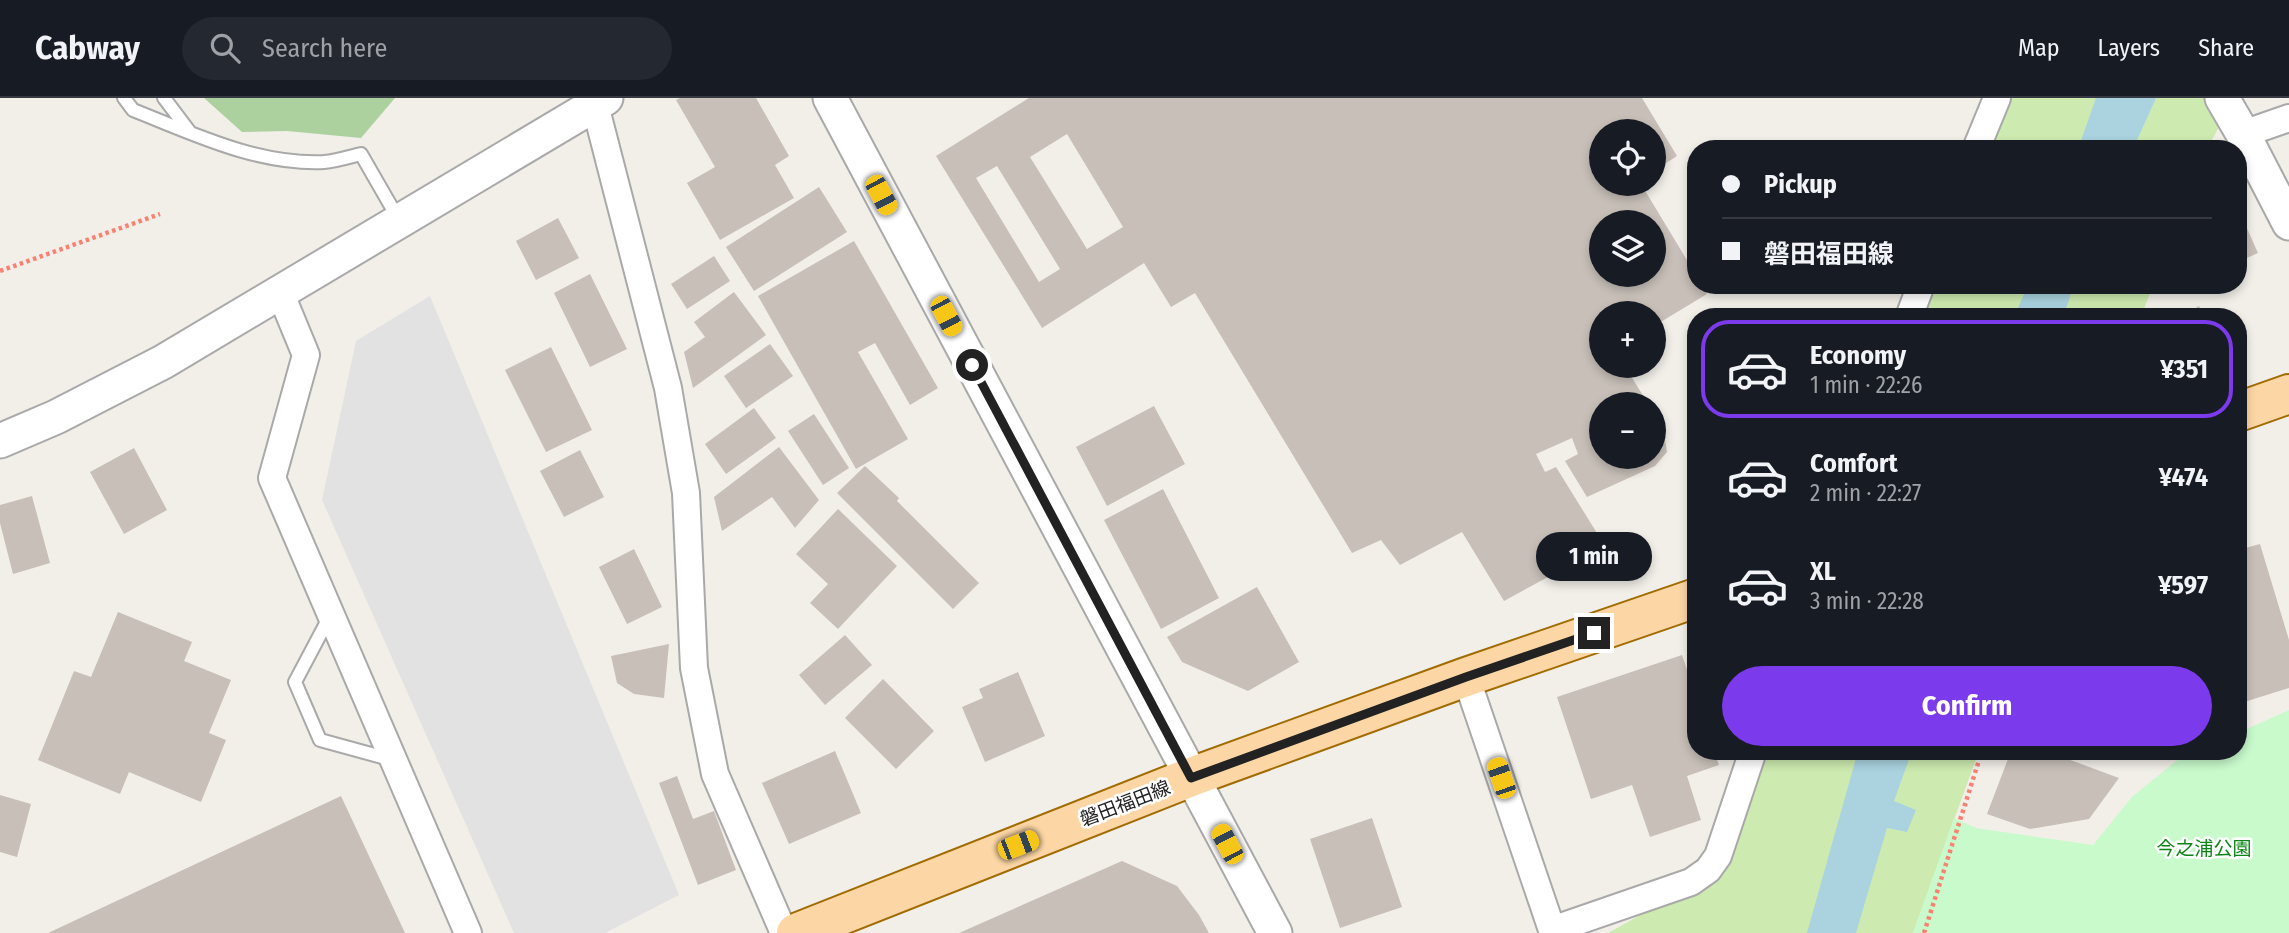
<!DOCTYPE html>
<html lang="en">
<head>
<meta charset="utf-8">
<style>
  :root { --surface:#171b24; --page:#242831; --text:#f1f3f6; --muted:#9ea1a6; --line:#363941; --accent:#7c3aed }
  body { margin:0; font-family:"Fira Sans Condensed","Noto Sans JP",sans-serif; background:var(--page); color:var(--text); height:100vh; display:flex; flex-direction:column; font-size:26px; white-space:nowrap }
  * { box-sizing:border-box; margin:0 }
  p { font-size:23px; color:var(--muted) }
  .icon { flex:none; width:38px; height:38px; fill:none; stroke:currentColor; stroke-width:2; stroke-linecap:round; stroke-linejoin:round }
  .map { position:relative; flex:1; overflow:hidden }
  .details { position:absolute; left:1687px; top:210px; width:560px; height:452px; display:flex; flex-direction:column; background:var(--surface); border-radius:28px; box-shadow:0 4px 10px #0003 }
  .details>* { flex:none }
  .hud { position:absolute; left:1687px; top:42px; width:560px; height:154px; border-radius:28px; box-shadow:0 4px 10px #0003; display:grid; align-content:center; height:154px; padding:0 35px; background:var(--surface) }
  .tools { position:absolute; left:1589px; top:21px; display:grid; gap:14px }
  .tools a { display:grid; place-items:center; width:77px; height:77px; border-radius:50%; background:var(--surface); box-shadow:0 4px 10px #0003; font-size:35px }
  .end { position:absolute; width:32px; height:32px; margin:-16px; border:9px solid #222; background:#fff; box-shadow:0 0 0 4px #fff }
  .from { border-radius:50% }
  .bubble { position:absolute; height:49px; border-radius:24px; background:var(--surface); box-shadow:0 4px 10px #0003; font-size:23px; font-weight:700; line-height:49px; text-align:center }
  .car { position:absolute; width:21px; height:42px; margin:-21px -10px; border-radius:9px; box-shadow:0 0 5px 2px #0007; background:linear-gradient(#f5c518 24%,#345 0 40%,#f5c518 0 76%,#345 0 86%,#f5c518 0) }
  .hud b { display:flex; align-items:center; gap:24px; height:66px; font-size:26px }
  .hud b+b { border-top:2px solid var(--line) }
  .hud i { width:18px; height:18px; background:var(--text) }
  ul { padding:12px 0 0; list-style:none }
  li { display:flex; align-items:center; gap:21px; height:98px; margin:0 14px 10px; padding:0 21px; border:4px solid transparent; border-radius:28px }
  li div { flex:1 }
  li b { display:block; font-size:26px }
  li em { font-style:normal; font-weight:700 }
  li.on { border-color:var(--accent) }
  li>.icon { width:63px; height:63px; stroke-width:1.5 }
  .action { display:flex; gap:14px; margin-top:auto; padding:14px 35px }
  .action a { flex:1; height:80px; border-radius:42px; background:var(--accent); color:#fff; font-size:28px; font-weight:700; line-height:80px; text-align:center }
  header { display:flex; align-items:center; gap:42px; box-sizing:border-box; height:98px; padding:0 35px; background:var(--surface); border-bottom:2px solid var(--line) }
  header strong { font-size:33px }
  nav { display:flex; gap:38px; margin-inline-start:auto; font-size:24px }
  .search { width:490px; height:63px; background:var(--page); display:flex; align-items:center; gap:18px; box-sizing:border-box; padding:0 24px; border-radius:38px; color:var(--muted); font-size:26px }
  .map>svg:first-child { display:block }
</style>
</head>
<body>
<header>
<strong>Cabway</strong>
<div class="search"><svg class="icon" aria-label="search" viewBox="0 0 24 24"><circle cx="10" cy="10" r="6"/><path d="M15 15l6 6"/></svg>Search here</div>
<nav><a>Map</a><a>Layers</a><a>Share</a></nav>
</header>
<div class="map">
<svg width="2289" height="835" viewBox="0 0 2289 835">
  <rect width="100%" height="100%" fill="#f2efe9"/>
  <path fill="#cdebb0" d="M1996,0H2235L2207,51H1971Z
    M1911,187H2153L2141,219H1901Z
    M1758,653H1979L1913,835H1608L1693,788Z"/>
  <path fill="#add19e" d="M204,0H395L361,40L287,33L242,34Z"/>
  <path fill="#c8facc" d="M2289,612V835H1913L1954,720L1976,730L2093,747L2132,699L2176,663L2198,653H2238V635Z"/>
  <path fill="#e2e2e2" d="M430,198L679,797L605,835H514L322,402L356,243Z"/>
  <path fill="#aad3df" d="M2096,0H2156L2133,51H2078Z
    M2028,187H2074L2063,219H2014Z
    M1858,653H1912L1894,703L1916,712L1907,734L1887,730L1856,835H1807Z"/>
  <path fill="#c7bfb8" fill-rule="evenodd" d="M680,0H756L789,58L775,67L794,100L720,142L687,85L715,69L676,2Z
    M1029,0H1642L1677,58L1654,73V33H1601V86H1641L1696,177V187H1702L1707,196L1654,228V215H1601V268H1625L1648,306H1601V359H1654V317L1664,335L1667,354L1655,368L1587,399L1565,363L1578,356L1572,340L1536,356L1545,374L1556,369L1605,448L1504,503L1462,434L1400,467L1381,442L1352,455L1195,195L1171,209L1144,165L1042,230L936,58ZM1067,36L1123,129L1087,151L1030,59ZM997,68L1060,171L1039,184L976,80ZM1601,124H1654V177H1601Z
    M819,89L847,134L754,193L726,149Z
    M2238,110L2258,155L2238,164Z
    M558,120L579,160L536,182L516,143Z
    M854,143L938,290L910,307L875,245L858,254L908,341L856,371L758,198Z
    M714,158L730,183L687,211L671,186Z
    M590,176L627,251L590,269L554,195Z
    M734,194L766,237L693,290L684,254L705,239L694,224Z
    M2199,208L2204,219H2180Z
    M770,246L793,278L746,310L724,278Z
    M551,249L592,332L546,354L505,272Z
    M1154,308L1185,366L1107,408L1076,349Z
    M754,310L776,340L726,376L705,346Z
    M814,316L849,370L823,387L788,333Z
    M779,349L819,402L795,430L772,399L722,433L714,399Z
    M134,350L167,412L124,436L90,374Z
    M580,352L604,399L564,419L540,373Z
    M865,368L899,400L897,403L979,485L953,511L837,395Z
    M1163,391L1219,500L1161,531L1104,422Z
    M32,398L50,465L13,476L0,425V407Z
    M838,411L897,468L838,531L810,505L828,486L796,456Z
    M2260,446L2289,542V590L2238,606V452Z
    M634,451L662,509L627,526L599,469Z
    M1257,489L1299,564L1248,593L1182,564L1167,539Z
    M118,514L192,544L184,563L231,582L209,635L226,642L201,704L129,674L120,696L38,662L74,573L91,579Z
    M845,537L872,567L825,607L799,577Z
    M669,546L664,600L634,596L617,585L611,558Z
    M1682,557L1696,598V653H1714L1719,667L1687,678L1701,722L1650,739L1632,687L1591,701L1557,599Z
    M1018,574L1045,638L985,664L962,609L983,600L979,591Z
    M883,581L934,633L896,671L845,620Z
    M835,653L861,715L789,746L762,685Z
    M2011,653H2046L2119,680L2089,721L2030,731L1987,716Z
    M677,678L693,721L714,713L736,772L698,787L659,685Z
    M0,697L31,706L17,759L0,754Z
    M341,698L405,835H48Z
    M1372,720L1402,809L1340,830L1310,741Z
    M1122,763L1177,788L1199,817L1209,835H959Z"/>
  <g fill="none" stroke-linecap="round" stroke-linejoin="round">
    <defs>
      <path id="service" d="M124,0L133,12C194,36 257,67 324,64C336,63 349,59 361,56L399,122
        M164,0L189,33
        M331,516L295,584L320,642L393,662"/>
      <path id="minor" d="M595,7L668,290L686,395L694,570L715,676L784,835
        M2243,36L2289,20
        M1976,51L1997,0
        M280,194L306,257L272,380L468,835
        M1909,219L1921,187
        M1466,579L1552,832L1691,784L1708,772L1718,758L1753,653"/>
      <path id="tertiary" d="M830,0L1275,835
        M2222,0L2243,36L2289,125
        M0,343L56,319L163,264L606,0"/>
      <path id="primary" d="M2238,314L2289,296
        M796,835L1191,679L1466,579L1696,500"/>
    </defs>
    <use href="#service" stroke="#a9a9a9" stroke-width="16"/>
    <use href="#minor" stroke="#a9a9a9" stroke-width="30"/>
    <use href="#tertiary" stroke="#a9a9a9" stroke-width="37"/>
    <use href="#primary" stroke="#a06b00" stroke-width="42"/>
    <path stroke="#fa8072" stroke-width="4.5" stroke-dasharray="3.5 3.5" stroke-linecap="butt" d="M0,173L160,116
      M1924,835L1982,653"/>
    <use href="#service" stroke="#fff" stroke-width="12"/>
    <use href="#minor" stroke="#fff" stroke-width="26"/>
    <use href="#tertiary" stroke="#fff" stroke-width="33"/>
    <use href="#primary" stroke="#fcd6a4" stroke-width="38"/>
  </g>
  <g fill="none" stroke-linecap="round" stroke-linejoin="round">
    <path stroke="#222" stroke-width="9" d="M972,267L1191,680L1466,579L1594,535"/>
  </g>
  <g text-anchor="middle" stroke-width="5" stroke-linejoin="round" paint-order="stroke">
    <g font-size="19" fill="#222" stroke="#fff">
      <text transform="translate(1125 705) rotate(-21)" y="7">磐田福田線</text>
    </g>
    <g font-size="19" fill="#0c8416" stroke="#fff">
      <text x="2204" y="757">今之浦公園</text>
    </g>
  </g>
</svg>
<div class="tools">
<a><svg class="icon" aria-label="locate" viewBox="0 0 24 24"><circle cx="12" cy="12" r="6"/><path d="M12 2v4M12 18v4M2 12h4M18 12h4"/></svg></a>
<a><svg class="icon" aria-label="layers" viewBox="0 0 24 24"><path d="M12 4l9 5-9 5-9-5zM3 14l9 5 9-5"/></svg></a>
<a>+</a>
<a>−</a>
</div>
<i class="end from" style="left:972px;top:267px"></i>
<i class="end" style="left:1594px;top:535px"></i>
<div class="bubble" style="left:1536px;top:434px;width:116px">1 min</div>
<i class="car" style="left:881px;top:97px;rotate:152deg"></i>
<i class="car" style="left:946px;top:218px;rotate:152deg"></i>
<i class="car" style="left:1501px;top:680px;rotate:341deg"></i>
<i class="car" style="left:1227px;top:746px;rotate:332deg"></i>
<i class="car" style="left:1018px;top:747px;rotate:69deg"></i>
<div class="hud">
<b><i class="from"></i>Pickup</b>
<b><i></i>磐田福田線</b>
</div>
<section class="details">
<ul>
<li class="on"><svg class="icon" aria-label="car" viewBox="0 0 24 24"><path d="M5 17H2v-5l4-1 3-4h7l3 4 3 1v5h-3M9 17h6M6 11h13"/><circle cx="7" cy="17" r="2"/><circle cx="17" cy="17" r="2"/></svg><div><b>Economy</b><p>1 min · 22:26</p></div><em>¥351</em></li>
<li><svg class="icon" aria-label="car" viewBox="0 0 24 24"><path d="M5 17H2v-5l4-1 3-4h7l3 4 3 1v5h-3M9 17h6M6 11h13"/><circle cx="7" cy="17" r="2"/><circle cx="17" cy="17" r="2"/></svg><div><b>Comfort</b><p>2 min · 22:27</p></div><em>¥474</em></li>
<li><svg class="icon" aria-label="car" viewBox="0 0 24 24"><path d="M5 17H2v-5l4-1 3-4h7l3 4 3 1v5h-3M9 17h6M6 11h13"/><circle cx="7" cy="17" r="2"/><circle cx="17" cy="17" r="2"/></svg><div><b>XL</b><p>3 min · 22:28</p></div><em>¥597</em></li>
</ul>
<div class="action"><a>Confirm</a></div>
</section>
</div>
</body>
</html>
